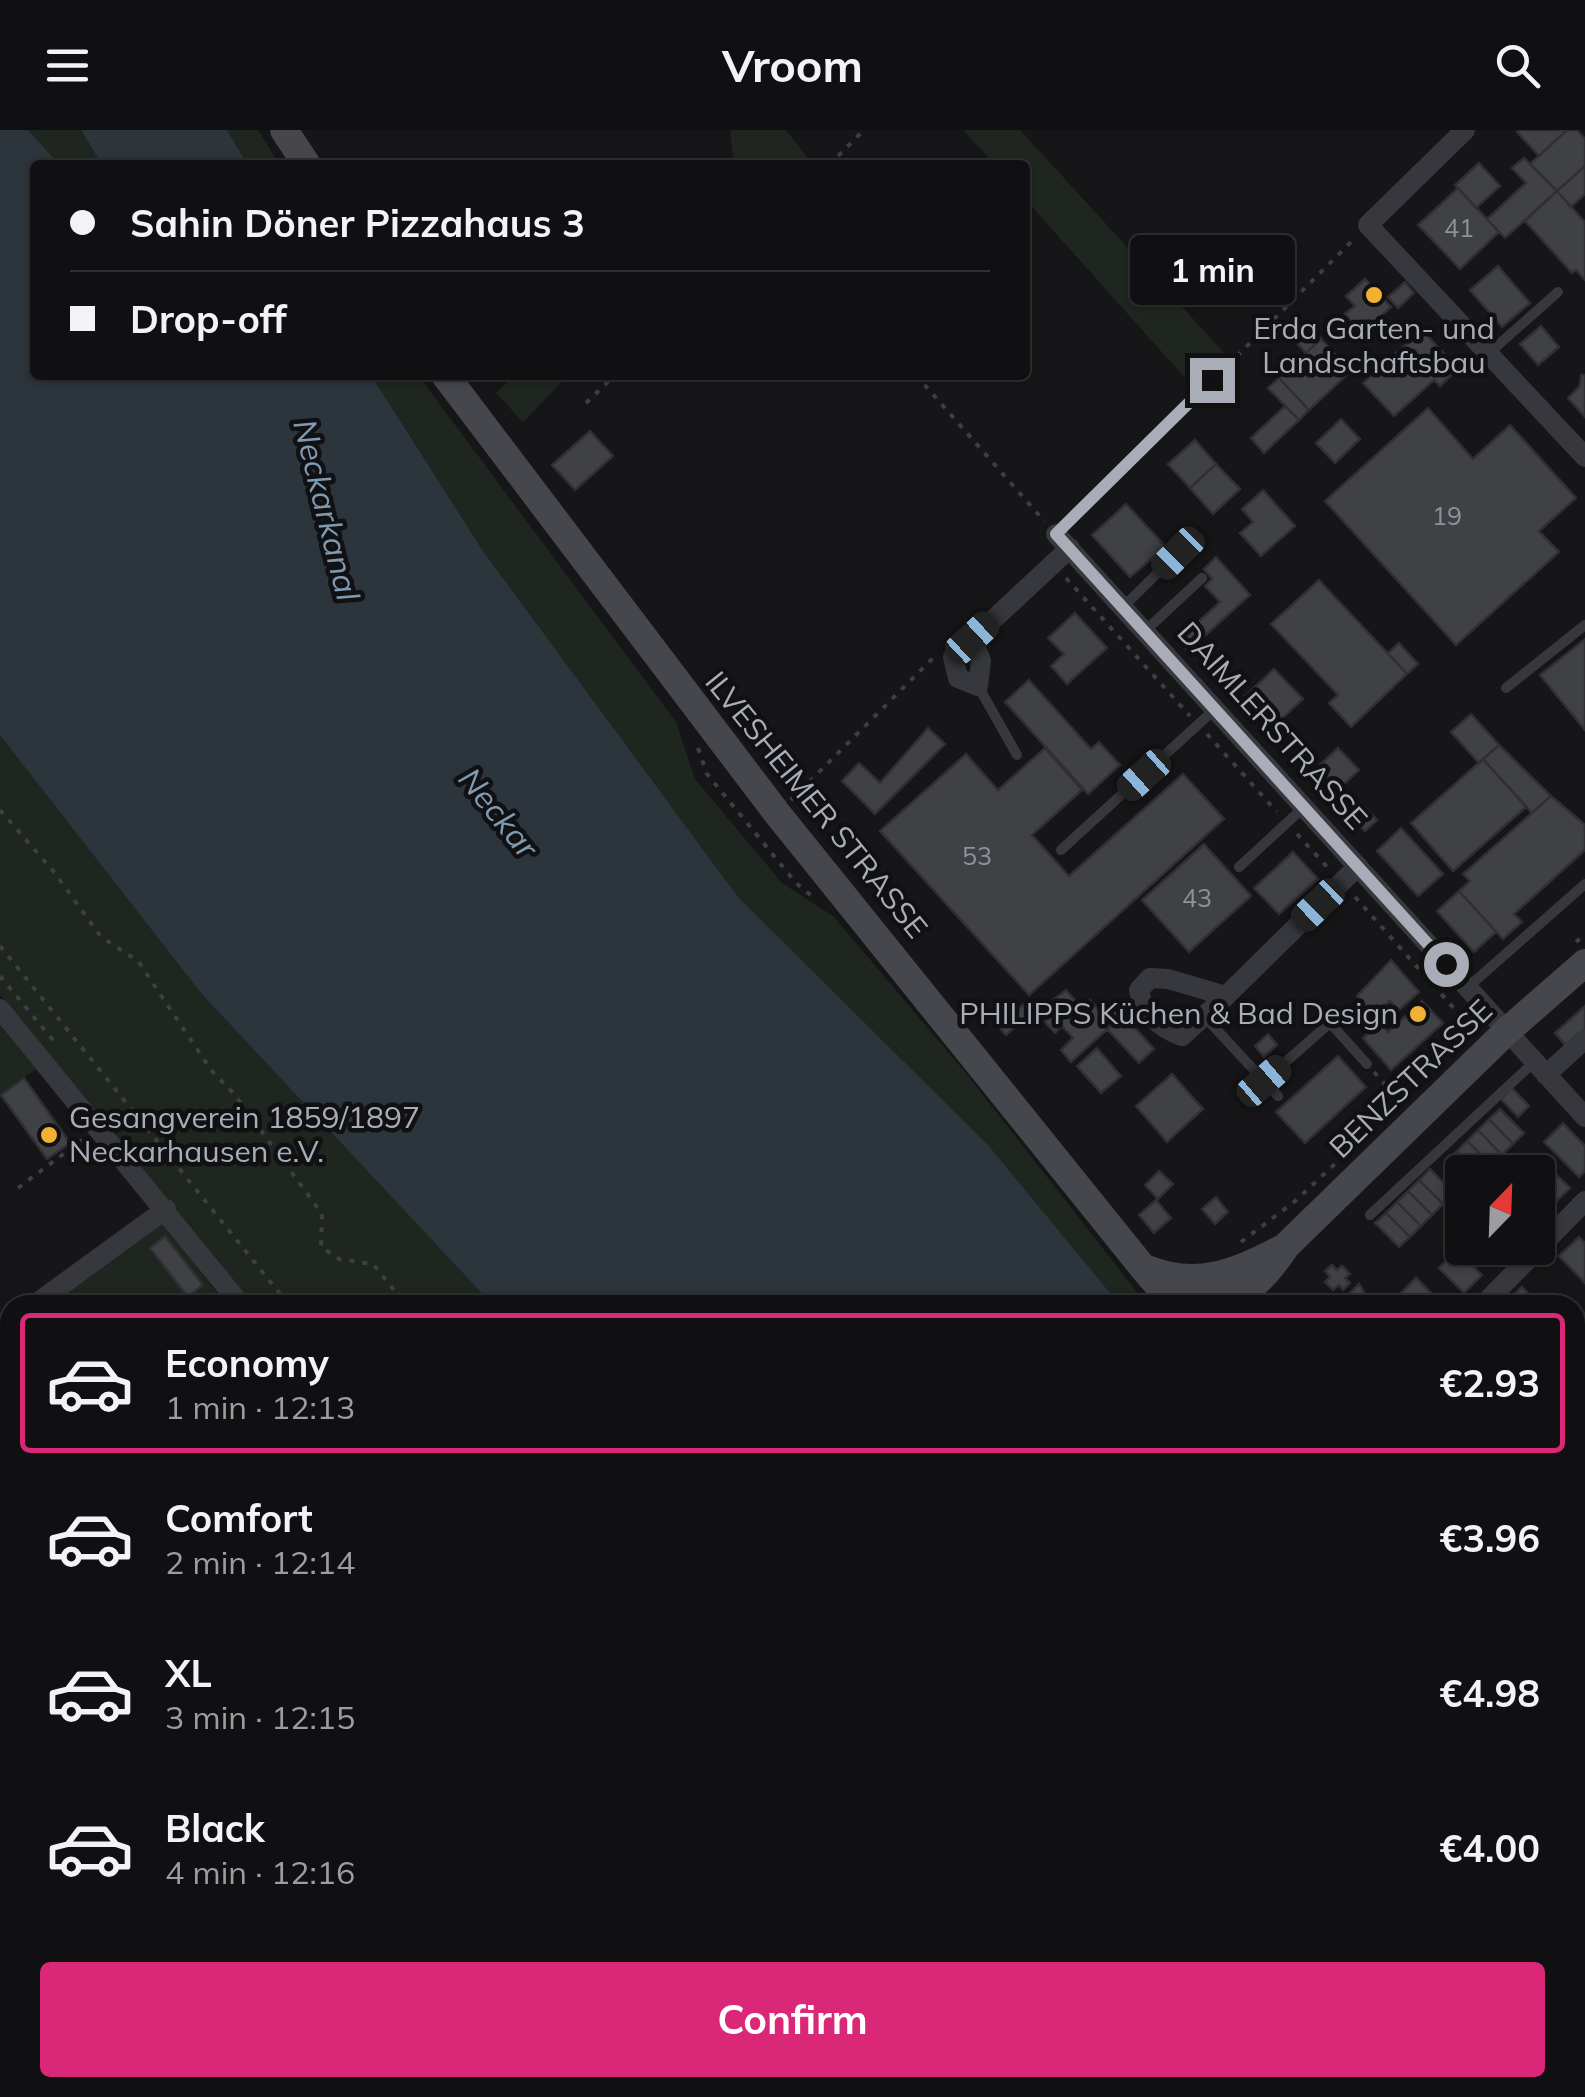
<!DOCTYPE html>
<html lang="en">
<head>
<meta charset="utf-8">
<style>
  :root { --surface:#101012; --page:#19191b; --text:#f1f3f6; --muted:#9c9d9f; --line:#303032; --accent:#db2777 }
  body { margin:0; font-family:Mulish,sans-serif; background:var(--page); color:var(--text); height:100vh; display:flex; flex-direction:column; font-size:38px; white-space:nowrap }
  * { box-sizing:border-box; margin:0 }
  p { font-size:32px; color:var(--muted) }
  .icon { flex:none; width:55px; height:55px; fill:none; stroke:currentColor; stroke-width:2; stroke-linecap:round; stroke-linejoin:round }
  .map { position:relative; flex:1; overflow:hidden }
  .sheet { position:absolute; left:0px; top:1165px; width:1585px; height:802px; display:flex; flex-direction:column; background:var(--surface); border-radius:30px 30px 0 0; box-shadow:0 2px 8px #0004,0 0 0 2px var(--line) }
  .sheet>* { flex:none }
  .banner { position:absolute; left:30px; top:30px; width:1000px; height:220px; border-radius:10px; box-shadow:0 2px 8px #0004,0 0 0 2px var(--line); display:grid; align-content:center; height:220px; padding:0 40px; background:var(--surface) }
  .needle { width:65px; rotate:23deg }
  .buttons { position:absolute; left:1445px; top:1025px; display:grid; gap:20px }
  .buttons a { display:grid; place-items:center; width:110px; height:110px; border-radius:10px; background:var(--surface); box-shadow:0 2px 8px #0004,0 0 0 2px var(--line); font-size:50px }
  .end { position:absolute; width:45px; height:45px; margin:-22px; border:12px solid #a8adb8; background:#111; box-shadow:0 0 0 5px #111 }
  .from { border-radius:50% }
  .bubble { position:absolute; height:70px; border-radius:10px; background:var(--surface); box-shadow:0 2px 8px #0004,0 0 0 2px var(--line); font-size:32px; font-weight:700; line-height:70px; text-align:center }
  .car { position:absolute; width:30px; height:60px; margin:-30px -15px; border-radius:12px; box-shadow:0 0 8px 2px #0007; background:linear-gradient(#222 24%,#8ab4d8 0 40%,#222 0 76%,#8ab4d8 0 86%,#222 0) }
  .banner b { display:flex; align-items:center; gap:35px; height:95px; font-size:38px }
  .banner b+b { border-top:2px solid var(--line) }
  .banner i { width:25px; height:25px; background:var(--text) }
  ul { padding:18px 0 0; list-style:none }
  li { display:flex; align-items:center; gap:30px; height:140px; margin:0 20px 15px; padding:0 20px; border:5px solid transparent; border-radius:10px }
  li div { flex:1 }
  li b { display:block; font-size:38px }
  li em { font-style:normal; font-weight:700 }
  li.current { border-color:var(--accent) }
  li>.icon { width:90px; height:90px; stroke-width:1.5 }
  .action { display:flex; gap:20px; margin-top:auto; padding:20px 40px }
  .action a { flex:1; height:115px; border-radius:10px; background:var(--accent); color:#fff; font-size:40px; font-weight:700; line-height:115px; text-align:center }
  header { display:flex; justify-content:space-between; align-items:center; height:130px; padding:0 40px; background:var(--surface); font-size:45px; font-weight:700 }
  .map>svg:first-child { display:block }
</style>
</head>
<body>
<header><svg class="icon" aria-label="menu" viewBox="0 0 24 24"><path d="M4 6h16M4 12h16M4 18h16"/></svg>Vroom<svg class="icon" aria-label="search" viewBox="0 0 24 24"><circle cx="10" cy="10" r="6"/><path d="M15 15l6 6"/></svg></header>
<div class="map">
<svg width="1585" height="1967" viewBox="0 0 1585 1967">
  <rect width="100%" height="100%" fill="#161618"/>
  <path fill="#1e261f" d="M28,0H81L102,35H60Z
    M227,0H258L280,35H248Z
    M730,0H786L813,35H739L733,28Z
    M963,0H1020L1226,225L1194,258L1025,69V35H995Z
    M371,245H418L676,592L695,649L782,753L833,786L965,942L1147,1175H1120L989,1016L738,767L483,421Z
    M514,245H569L523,292L496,263Z
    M0,268L916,1175H251L0,865Z
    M0,895L36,939L0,965Z
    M158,1085L226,1175H40Z
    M10,1198V1303L0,1300V1206Z
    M1585,1944V1967H865L858,1958H1575Z
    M253,1958H538L541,1964L257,1967Z"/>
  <path fill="#2c353c" d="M0,0H28L60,35H35V245H371L483,421L738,767L989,1016L1120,1175H493L201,863L0,605Z
    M81,0H227L248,35H102Z
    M1575,1726L1585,1739V1967H1160L1145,1958H1575Z
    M976,1958H1086L1107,1967H981Z"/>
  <path fill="#404145" stroke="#303034" stroke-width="2.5" d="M1520,0H1567L1539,26L1517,2Z
    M1567,0H1577L1585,9V36L1557,61L1530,34Z
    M1524,28L1557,61L1505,108L1487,89L1526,53L1512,38Z
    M1479,33L1500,56L1476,78L1455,55Z
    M1585,36V64L1571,77L1557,61Z
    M1458,58L1499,102L1460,139L1418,95Z
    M1557,61L1585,92V150L1576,140L1572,143L1525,91Z
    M1498,136L1530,173L1502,197L1470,160Z
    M1365,149L1391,177L1362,203L1345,184L1355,176L1346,166Z
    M1405,152L1414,163L1398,178L1388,167Z
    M1541,196L1559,217L1538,235L1520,214Z
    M1311,199L1321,209L1306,223L1297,213Z
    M1422,200L1458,239L1440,256L1434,250L1394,286L1363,253Z
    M1321,209L1351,241L1309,280L1279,248Z
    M1581,245H1585V287L1568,268L1580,256Z
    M1279,248L1309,280L1299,290L1268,258Z
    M1285,276L1299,290L1264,323L1251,308Z
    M1428,278L1473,329L1510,295L1576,368L1539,401L1559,422L1456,515L1325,371Z
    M1341,289L1360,309L1335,333L1316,313Z
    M590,301L613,326L575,360L552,335Z
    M1195,310L1216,334L1190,358L1168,334Z
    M1216,334L1240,359L1213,384L1190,358Z
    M1263,360L1295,396L1261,426L1240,403L1253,392L1242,379Z
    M1126,374L1166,417L1130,447L1092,405Z
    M1216,427L1250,465L1188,521L1178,510L1220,472L1205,456L1212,449L1204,439Z
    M1319,450L1407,544L1351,597L1329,573L1338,565L1271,494Z
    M1075,483L1107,518L1067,554L1051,536L1064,524L1048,508Z
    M1585,509V600L1540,545Z
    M1399,513L1418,534L1407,544L1388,523Z
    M1274,539L1303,569L1274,596L1245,566Z
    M1029,550L1091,619L1099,612L1120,635L1088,664L1005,572Z
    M1471,584L1499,615L1479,633L1451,602Z
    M928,598L945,614L875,684L842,651L859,633L880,653Z
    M1499,615L1551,666L1532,683L1483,629Z
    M1045,618L1082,660L1032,705L1069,746L1183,644L1224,689L1029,865L880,701L966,624L998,660Z
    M1338,618L1359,640L1329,668L1309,645Z
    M1483,629L1526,677L1453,741L1411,693Z
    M1551,666L1585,695V720L1514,784L1522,792L1503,809L1459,761L1470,751L1463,744Z
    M1361,673L1377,690L1365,701L1349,684Z
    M1401,698L1443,744L1418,766L1377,721Z
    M1204,714L1251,766L1189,822L1142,770Z
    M1293,722L1318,749L1279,784L1254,758Z
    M1459,761L1496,802L1474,822L1437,781Z
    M1391,830L1419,862L1399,880L1390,871L1374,885L1357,866Z
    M1066,860L1082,878L1090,870L1101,883L1112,872L1123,885L1071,932L1061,920L1073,908L1062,896L1055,903L1045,892L1054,883L1047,875Z
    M1422,871L1443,893L1391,940L1363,908L1380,893L1388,902Z
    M1023,875L1031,883L1006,905L998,896Z
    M1585,876V899L1566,916L1555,903Z
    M1123,885L1154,919L1139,933L1107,899Z
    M1268,904L1277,915L1264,927L1255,916Z
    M1097,918L1121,946L1101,963L1077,936Z
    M1338,926L1366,957L1305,1013L1276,982Z
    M1172,944L1203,979L1167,1012L1136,976Z
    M24,948L70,1013L47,1029L1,965Z
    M1512,958L1529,976L1518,987L1501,969Z
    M1500,979L1524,1003L1513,1014L1489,989Z
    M1489,989L1513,1014L1502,1025L1478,1000Z
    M1563,993L1585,1016V1041L1579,1047L1544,1012Z
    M1478,1000L1502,1025L1492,1035L1467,1011Z
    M1467,1011L1492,1035L1484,1042H1477L1457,1021Z
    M1457,1021L1477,1042H1462V1049L1446,1032Z
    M1540,1029L1570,1058L1550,1078L1538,1065V1042H1527Z
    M1430,1039L1454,1063L1443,1074L1419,1050Z
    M1159,1041L1173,1054L1158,1069L1145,1055Z
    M1419,1050L1443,1074L1432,1085L1408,1061Z
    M1408,1061L1432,1085L1421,1096L1397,1072Z
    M1216,1067L1228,1082L1215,1094L1202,1079Z
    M1156,1070L1171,1088L1154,1103L1139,1085Z
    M1397,1072L1421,1096L1410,1107L1386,1083Z
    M1386,1083L1410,1107L1399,1117L1375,1093Z
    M165,1106L203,1155L188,1167L150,1118Z
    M1579,1107L1585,1113V1153L1559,1126Z
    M1476,1118H1509L1493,1134Z
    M1457,1120L1482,1145L1464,1163L1439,1138Z
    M1332,1135L1337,1140L1342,1136L1350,1144L1345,1148L1350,1153L1343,1160L1339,1155L1333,1160L1325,1152L1330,1147L1325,1141Z
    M1416,1148L1443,1175H1402L1395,1169Z
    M1359,1154L1372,1175H1342L1340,1173Z
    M1522,1157L1539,1175H1503Z
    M1575,1174L1585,1184V1245L1575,1235Z
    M0,1328L10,1331V1372L0,1369Z
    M0,1428L10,1431V1462L0,1459Z
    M1579,1440L1585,1446V1461L1575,1471V1444Z
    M4,1501L10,1503V1542L0,1539Z
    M0,1594L10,1597L7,1633L0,1631Z
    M10,1711V1756L0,1754Z
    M0,1886L10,1889V1915L0,1912Z
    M616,1958H645L655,1967H607Z"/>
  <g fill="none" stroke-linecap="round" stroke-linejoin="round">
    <path stroke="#3d3f44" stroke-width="4" stroke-dasharray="5 8" stroke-linecap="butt" d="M829,35L864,0
      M1237,226L1354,109
      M916,245L1045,392
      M586,273L615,245
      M1066,448L1190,586
      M1207,604L1277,682
      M698,618L707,644L796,753L813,767
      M791,670L936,525
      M0,680L54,742L101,807L138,831L211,940L235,965L322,1084L321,1117L339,1129L373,1134L406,1175
      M1297,704L1328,738
      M1355,767L1475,902
      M1576,812L1585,804
      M0,816L289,1175
      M0,846L57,915
      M1374,942L1401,972
      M18,1058L82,1010
      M1241,1112L1294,1072L1337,1032
      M1575,1531L1585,1543
      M1575,1710L1585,1721
      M893,1958L900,1967
      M922,1958L929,1967"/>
    <path stroke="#37383d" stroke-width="10" d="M1488,224L1558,162
      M1056,404L1229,233
      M1123,477L1178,423
      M1145,501L1202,448
      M978,556L1017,625
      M1506,558L1585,495
      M1061,720L1215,579
      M1239,737L1304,677
      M1467,858L1585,754
      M1205,887L1278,966
      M1264,951L1330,893L1367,934
      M1370,1085L1534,932"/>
    <path stroke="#37383d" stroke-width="20" d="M1465,0L1368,95L1585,327
      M1056,404L1585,987
      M972,508L981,531L978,556L958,548L953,527L1070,418
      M1226,866L1182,906C1160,898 1143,883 1139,860L1150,848L1168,849L1226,866L1358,736
      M0,879L241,1175
      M1546,945L1585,909
      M34,1175L166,1079
      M1483,1175L1585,1071
      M0,1199L10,1192
      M0,1307L10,1311
      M1575,1422L1585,1432
      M0,1478L10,1481
      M1575,1594L1585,1586
      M0,1844L10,1847
      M674,1958L677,1967
      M110,1967V1958"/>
    <path stroke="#37383d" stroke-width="25" d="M1575,1657L1585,1669"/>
    <path stroke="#45474d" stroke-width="28" d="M284,0L307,35
      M445,245L776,682L1144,1139L1164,1162L1197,1175
      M1147,1139C1196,1159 1236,1143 1281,1119
      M1198,1175C1242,1173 1263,1151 1286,1116L1507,901L1585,833"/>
  </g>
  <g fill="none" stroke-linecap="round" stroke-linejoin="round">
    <path stroke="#a8adb8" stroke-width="12" d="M1212,250L1056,404L1446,834"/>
  </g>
  <g fill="#f2b134" stroke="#111113" stroke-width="4">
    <circle cx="1374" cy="165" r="10"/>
    <circle cx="1418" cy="884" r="10"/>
    <circle cx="49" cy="1005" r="10"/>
  </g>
  <g text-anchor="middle" stroke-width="9" stroke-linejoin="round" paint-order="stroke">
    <g font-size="25" fill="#8e929b">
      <text x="1459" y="107">41</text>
      <text x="1447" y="395">19</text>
      <text x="977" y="735">53</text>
      <text x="1197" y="777">43</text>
    </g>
    <g font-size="30" fill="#a8adb8" stroke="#111113">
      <text x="1374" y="209">Erda Garten- und<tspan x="1374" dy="34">Landschaftsbau</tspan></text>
      <text x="1398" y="894" text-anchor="end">PHILIPPS Küchen &amp; Bad Design</text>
      <text x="69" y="998" text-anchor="start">Gesangverein 1859/1897<tspan x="69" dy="34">Neckarhausen e.V.</tspan></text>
    </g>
    <g font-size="30" fill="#a8adb8" stroke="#111113">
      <text transform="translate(1272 596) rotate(48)" y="10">DAIMLERSTRASSE</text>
      <text transform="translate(816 675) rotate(51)" y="10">ILVESHEIMER STRASSE</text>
      <text transform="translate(1411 949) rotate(-44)" y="10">BENZSTRASSE</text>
    </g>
    <g font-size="32" font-style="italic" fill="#7f9bb3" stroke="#111113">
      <text transform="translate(326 380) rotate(76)" y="11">Neckarkanal</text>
      <text transform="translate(498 683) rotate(51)" y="11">Neckar</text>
    </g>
  </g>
</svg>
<div class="buttons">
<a><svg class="needle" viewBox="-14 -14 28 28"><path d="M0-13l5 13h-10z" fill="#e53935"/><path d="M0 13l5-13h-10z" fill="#9c9d9f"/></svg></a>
</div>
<i class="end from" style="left:1446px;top:834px"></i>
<i class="end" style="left:1212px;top:250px"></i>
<div class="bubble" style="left:1130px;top:105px;width:165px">1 min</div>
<i class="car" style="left:1178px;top:423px;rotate:225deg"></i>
<i class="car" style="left:972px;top:508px;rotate:47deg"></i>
<i class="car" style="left:1144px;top:645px;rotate:228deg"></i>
<i class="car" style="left:1318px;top:775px;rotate:226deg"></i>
<i class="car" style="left:1264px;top:951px;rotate:49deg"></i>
<div class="banner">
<b><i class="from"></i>Sahin Döner Pizzahaus 3</b>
<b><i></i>Drop-off</b>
</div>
<section class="sheet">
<ul>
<li class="current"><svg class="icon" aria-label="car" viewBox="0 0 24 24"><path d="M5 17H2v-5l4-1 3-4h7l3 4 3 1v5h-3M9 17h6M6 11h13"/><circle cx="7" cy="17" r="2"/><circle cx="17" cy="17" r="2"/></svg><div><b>Economy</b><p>1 min · 12:13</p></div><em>€2.93</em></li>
<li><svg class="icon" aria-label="car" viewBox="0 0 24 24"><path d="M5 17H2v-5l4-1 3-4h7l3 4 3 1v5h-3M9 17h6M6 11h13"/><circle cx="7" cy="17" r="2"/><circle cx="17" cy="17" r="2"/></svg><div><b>Comfort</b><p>2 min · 12:14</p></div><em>€3.96</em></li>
<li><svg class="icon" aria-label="car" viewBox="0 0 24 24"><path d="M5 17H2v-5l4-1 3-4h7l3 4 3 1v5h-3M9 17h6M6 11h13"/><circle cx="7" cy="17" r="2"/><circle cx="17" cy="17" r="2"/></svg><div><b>XL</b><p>3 min · 12:15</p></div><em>€4.98</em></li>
<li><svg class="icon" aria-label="car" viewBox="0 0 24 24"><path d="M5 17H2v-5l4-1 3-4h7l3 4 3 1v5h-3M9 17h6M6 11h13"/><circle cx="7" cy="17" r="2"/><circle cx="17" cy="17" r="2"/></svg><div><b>Black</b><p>4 min · 12:16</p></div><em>€4.00</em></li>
</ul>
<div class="action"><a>Confirm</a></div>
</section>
</div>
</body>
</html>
